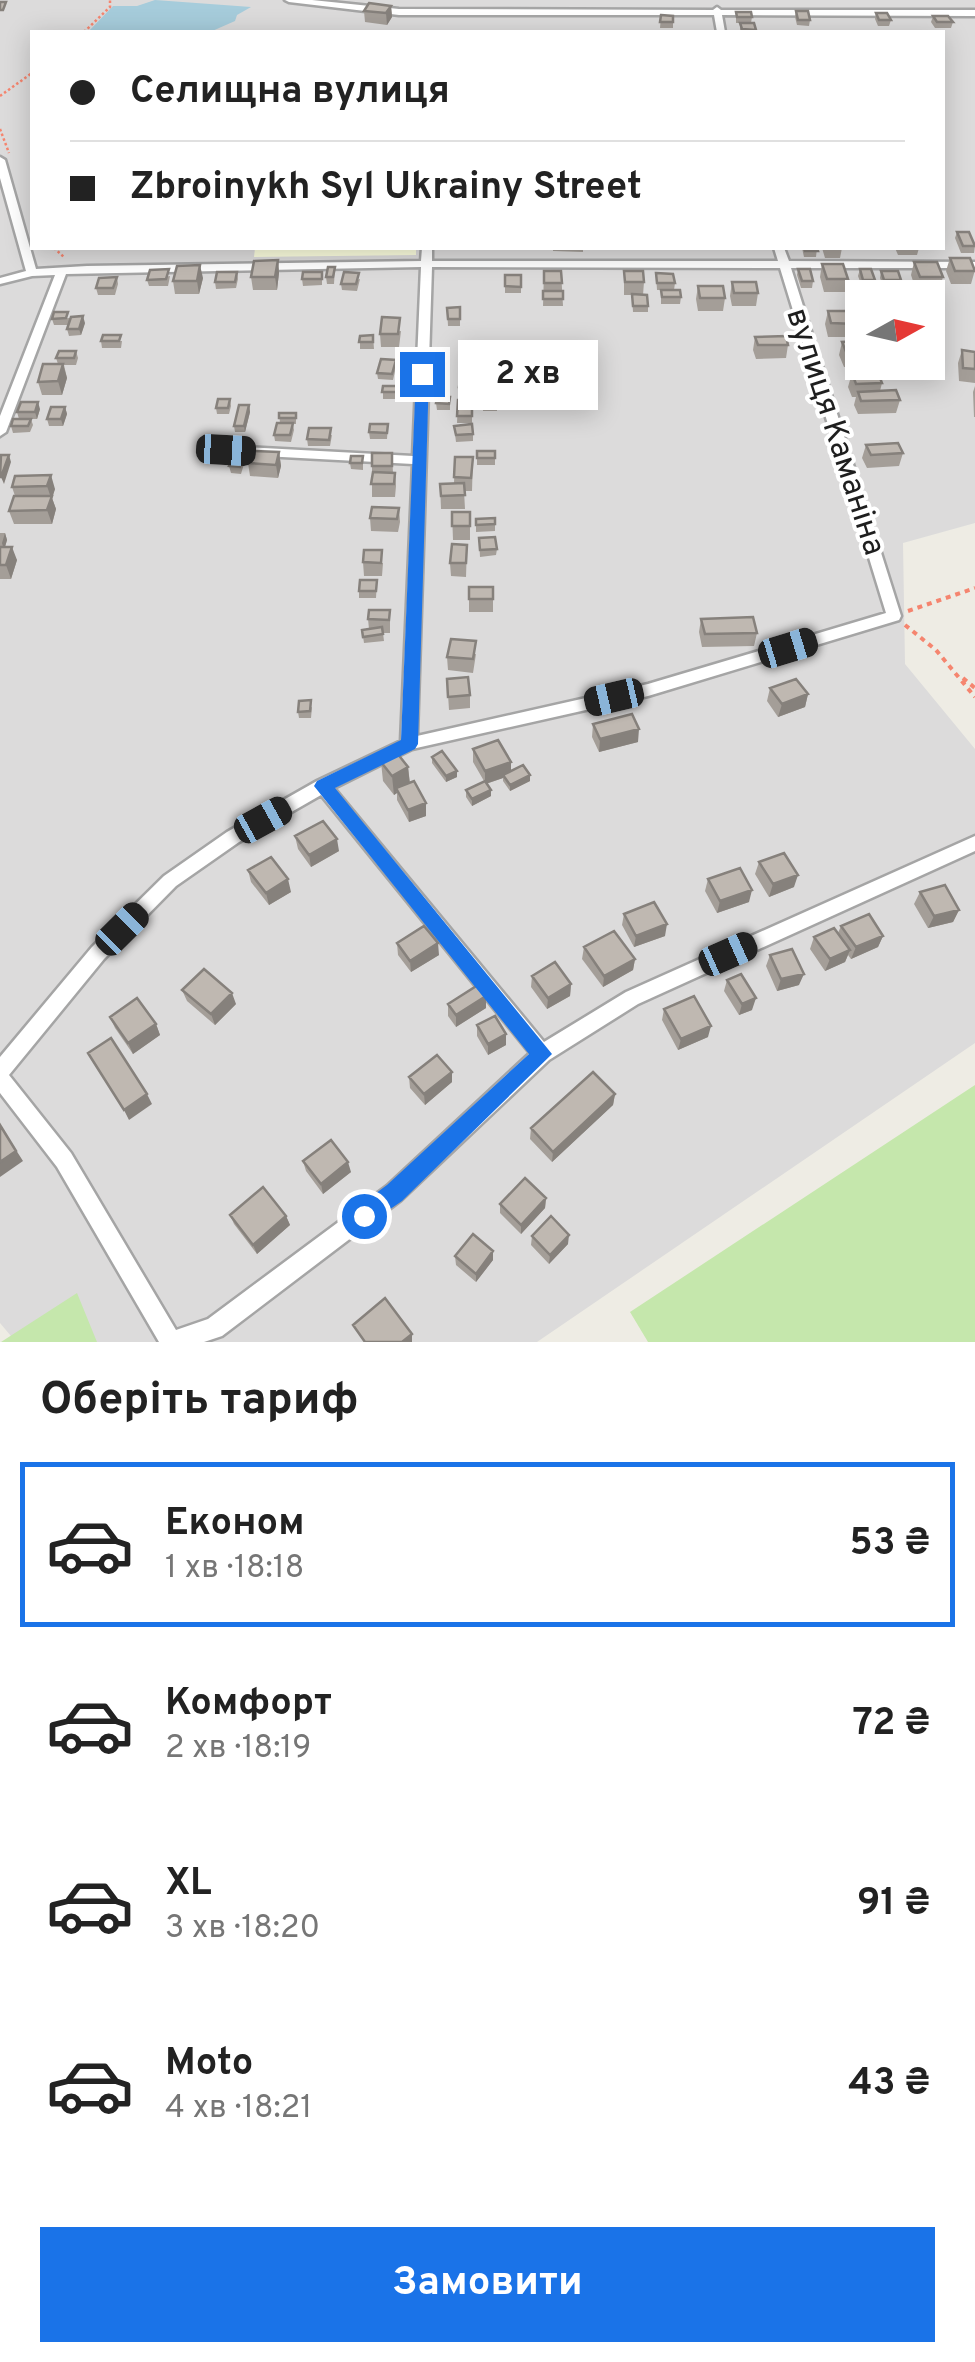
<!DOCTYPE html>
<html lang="uk">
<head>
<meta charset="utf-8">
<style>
  :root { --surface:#fff; --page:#f6f6f6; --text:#222; --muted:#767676; --line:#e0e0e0; --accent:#1a73e8 }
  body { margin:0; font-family:Overpass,sans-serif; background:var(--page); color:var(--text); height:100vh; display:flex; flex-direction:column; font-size:38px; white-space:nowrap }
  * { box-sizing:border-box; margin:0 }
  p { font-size:32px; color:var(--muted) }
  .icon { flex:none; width:55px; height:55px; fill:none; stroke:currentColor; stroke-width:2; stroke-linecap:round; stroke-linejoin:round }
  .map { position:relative; height:1342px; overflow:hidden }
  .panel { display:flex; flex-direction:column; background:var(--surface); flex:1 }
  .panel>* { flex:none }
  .guide { position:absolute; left:30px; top:30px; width:915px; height:220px; border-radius:0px; box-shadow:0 5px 25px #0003; display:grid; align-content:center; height:220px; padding:0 40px; background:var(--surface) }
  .needle { width:65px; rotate:82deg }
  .tools { position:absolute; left:845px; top:280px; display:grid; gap:20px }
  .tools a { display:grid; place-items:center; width:100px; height:100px; border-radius:0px; background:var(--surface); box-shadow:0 5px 25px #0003; font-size:50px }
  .end { position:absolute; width:45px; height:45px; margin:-22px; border:12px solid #1a73e8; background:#fff; box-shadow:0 0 0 5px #fff }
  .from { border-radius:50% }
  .bubble { position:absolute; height:70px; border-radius:0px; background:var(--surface); box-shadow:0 5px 25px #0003; font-size:32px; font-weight:700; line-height:70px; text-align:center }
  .car { position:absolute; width:30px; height:60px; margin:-30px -15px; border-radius:12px; box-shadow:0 0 8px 2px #0007; background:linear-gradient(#222 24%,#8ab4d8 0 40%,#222 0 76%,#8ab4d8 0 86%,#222 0) }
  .guide b { display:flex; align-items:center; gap:35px; height:95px; font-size:38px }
  .guide b+b { border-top:2px solid var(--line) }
  .guide i { width:25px; height:25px; background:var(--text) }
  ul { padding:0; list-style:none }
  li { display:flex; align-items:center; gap:30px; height:165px; margin:0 20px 15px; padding:0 20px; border:5px solid transparent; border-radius:0px }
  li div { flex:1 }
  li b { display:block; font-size:38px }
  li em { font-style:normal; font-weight:700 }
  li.selected { border-color:var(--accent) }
  li>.icon { width:90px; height:90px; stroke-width:1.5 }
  h2 { padding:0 40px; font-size:45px; line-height:120px }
  .cta { display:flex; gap:20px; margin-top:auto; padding:20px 40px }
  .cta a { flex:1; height:115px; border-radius:0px; background:var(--accent); color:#fff; font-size:40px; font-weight:700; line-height:115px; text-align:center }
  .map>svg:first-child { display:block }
</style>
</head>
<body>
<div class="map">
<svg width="975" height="1342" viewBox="0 0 975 1342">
  <rect width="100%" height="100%" fill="#eeece4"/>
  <path fill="#dcdbdb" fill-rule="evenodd" d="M0,0H975V523L903,543L905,664L975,749V1043L537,1342H16L0,1323ZM32,32H942V248H32ZM862,298H928V362H862Z"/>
  <path fill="#fcfede" d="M255,248H416V255L254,257Z"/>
  <path fill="#c5e7ac" d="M975,1085V1342H648L630,1312Z
    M77,1293L97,1342H1Z"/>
  <path fill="#a6ccdb" d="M155,0L251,7L237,15L235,21L210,32H88L113,6H137Z"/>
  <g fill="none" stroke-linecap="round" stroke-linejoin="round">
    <defs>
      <path id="street" d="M285,0H312L399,9L713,10L717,7L721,10H975V16L722,15L725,32H717L714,15H399L289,2Z
        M0,157L5,160L36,269L87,266L421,261L422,248H432V261H778L774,248H784L789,261L975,262V268H791L901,616L899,620L648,696L412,749L334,788L544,1042L626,992L975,836V851L638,1004L549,1060L401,1200L222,1336L204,1342H159L57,1167L0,1093V1057L92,947L164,876L227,832L317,781L401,741L413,464L226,454L220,450L226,446L413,456L421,267L66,274L6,432L0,436V416L55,275L32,276L0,284V278L26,271L0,178ZM432,267L780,268L886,613L648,684L417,736ZM321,795L530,1053L387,1186L208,1319L176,1330L71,1153L9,1075L104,959L176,886L239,842Z"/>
    </defs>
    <use href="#street" stroke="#a5a5a5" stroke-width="5"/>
    <path stroke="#f5856f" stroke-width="2.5" stroke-dasharray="2.5 2.5" stroke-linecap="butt" d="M84,32L110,7V0
      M0,96L32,73
      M0,129L9,153
      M54,248L65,258"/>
    <path stroke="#f5856f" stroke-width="4" stroke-dasharray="5 5" stroke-linecap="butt" d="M908,611L975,588
      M905,625L936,650L975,697
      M963,678L975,688"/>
    <use href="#street" fill="#fff" fill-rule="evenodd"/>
  </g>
  <path fill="#a49e98" d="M391,6L392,17L387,25L365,22L364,11Z
    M796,11L810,20L809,26L797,25L795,17Z
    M736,12L752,17L751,23H736Z
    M876,13L891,20L889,26H878L875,19Z
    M661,15L673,16V28H660Z
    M933,16L953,22L951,28H935L931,22Z
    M740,23L756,30L755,32H740Z
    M957,232L975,245L974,253H961L955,238Z
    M444,248H464V250H444Z
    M553,248H583V252L553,251Z
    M622,248H638L637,250H622Z
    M802,248H817L816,257H804Z
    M822,248H842L840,258H825Z
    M895,248H919L917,255H898Z
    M950,258L975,270L971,284H951L946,271Z
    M278,260L279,273L277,290H253L251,277Z
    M914,262L943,277L939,290H916L911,275Z
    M822,264L848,279L845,292H824L820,277Z
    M335,267L334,284H327L326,277Z
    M798,269L813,281L812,288H801L797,275Z
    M860,269L875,280L873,287H862L858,276Z
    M544,271H561L563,306H543Z
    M624,271L644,282L643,295L648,306V312H633L632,295H624Z
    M881,271L901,280L900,287H883L880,278Z
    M237,272L238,279L236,288L216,289L215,282Z
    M322,272V285L303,286L302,279Z
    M656,273L675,283L674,290L681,297L680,304H661V290H657Z
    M505,275H521V293H505Z
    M170,276L168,286H149L147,280Z
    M117,277L118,284L115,295H98L96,288Z
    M203,278L199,294H175L173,281Z
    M360,279L357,291L342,290L341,284Z
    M732,282L758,293L756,306H732L730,296Z
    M698,286L725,298L723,311H698L696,299Z
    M460,307V326H448L447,308Z
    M828,311L855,324L851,337H828L825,324Z
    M70,318L68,325H54L52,319Z
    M85,323L81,335L69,336L67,329Z
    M401,331L399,347H381L380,334Z
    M373,335L374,349H360V336Z
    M755,337L788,345L786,358L756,359L753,350Z
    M101,341H122L121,348H102Z
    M862,341V362H868V366L844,367L839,355L842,342Z
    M464,349L487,357L495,370L494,383L477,382V395L459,394L460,379H475V364L464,365Z
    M962,350L975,352V383L959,381L958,363Z
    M76,351L78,358L76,365H64L67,378L62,395H42L38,382L58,364L56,358Z
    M396,360V367L393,380L378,379L377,373Z
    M875,365L894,371L892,378H880L882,383L880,391L900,400L896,413L858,414L854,405L856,397H852L848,387L852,373H874Z
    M383,386H398V399H383Z
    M975,386V417H974L973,392Z
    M450,397V410H437L436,403Z
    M483,398L497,399V411H483Z
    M230,399L231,406L229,414H217L216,408Z
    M458,400H472V423H457Z
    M249,405L250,412L245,432H235L234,426Z
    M65,407L67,414L63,426H49L47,419Z
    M40,409L37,419H31L33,425L30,432L13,433L11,426L19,419L17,412Z
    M279,413H296V424H293L294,430L291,442L275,441L274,435L280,423Z
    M388,424L387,439H370L369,432Z
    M454,426L473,434V441L456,442Z
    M332,435L330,446H308L307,439Z
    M866,445L903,453L899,466L867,468L862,458Z
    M477,451H495V465H477Z
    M279,452L281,466L278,478L250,476L248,463Z
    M392,453L393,473H395L396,486L395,497H372V466Z
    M363,456V470L351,469L350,463Z
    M455,457H473L472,491H464L465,509H441L440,484L454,483Z
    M244,464L241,474L231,473L229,466Z
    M15,476L55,489L52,498L56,509L52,524H14L9,511L15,496L12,487Z
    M399,508L400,522L398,532L371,531L370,518Z
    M452,512H470V540H453Z
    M495,518V531L476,532V519Z
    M0,533H5L7,540L5,547L17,560L11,579H0Z
    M479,538L497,549L496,555L480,557Z
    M467,545L466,577L451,576L450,563Z
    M363,562L383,563L382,576H364Z
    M377,580L376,598H359V591Z
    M469,587H493V612H469Z
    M390,610V633H383L384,641L364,643L362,630L369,629L368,619Z
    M701,619L757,633L754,646L702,647L699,632Z
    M476,654L473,673L448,670L447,657Z
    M447,679L470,695V708L449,710Z
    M770,688L808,694L805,707L778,717L767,701Z
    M312,707L311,718H299L298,712Z
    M593,724L638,742L599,752L592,737Z
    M473,749L511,771L530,775V781L510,791L503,781V778L486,784L491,796L472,806L466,797V790L484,781L473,762Z
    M432,757L457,777L446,782L432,763Z
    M381,762L408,767L410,783L426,803V816L409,822L397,800V793L394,795L383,781Z
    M295,836L339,851L311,867L298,849Z
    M759,862L794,887L769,897L755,874Z
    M248,870L291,892L269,905L251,882Z
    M708,879L749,902L717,913L705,891Z
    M920,892L959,910L953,922L928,928L914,904Z
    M624,914L665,936L634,947L622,925Z
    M841,926L883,936L878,947L851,959L848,955L845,962L825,971L810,949L814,937L838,933Z
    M397,943L439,955L411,972L398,955Z
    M584,947L635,959L633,970L603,987L582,959Z
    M770,955L799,985L777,991L766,966Z
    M532,976L571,984L570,996L547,1009L531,987Z
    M727,980L752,1010L739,1015L724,991Z
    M182,990L236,1004L215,1025L187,1001Z
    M448,1004L486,1008L456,1027L448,1016Z
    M664,1009L708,1037L678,1050L662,1020Z
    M110,1017L156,1024L160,1035L133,1054L115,1028Z
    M477,1025L506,1045L488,1055L477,1036Z
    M452,1072V1082L425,1105L410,1088L409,1077Z
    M615,1094L613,1105L552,1162L530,1139L531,1128Z
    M303,1161L351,1172L323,1194L306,1171Z
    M546,1198L545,1208L521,1234L500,1213V1204Z
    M230,1215L286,1216L290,1225L257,1254L234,1224Z
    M532,1236L568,1244L549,1264L531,1245Z
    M493,1251V1260L476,1282L456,1265L455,1256Z"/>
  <path fill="#86817c" d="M391,6L392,17L387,25L386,13Z
    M278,260L279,273L277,290L275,277Z
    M200,265L203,278L199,294L197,281Z
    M83,316L85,323L81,335L79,329Z
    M63,364L67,378L62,395L58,381Z
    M38,402L40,409L37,419L35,412Z
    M249,405L250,412L245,432L244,426Z
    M65,407L67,414L63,426L61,419Z
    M279,452L281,466L278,478L276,465Z
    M9,455L11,462L4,484L1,477Z
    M51,475L55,489L52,498L56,509L52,524L47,510L51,498L47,486Z
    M5,533L7,540L4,550L2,543Z
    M12,547L17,560L11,579L6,565Z
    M808,694L805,707L778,717L782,704Z
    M639,729L638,742L599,752L600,739Z
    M511,762V775H503V778L485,784V771Z
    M408,767L410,786L396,788L397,793L394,795L392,776Z
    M457,771V777L446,782V776Z
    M530,775V781L510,791V785Z
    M491,790V796L472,806V799Z
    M426,803V816L409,822L408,810Z
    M337,839L339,851L311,867L309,855Z
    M798,875L794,887L769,897L773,884Z
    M288,879L291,892L269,905L266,893Z
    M752,890L749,902L717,913L720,901Z
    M959,910L953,922L928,928L934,916Z
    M667,924L665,936L634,947L636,936Z
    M883,936L878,947L851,959L856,947Z
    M438,943L439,955L411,972L410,961Z
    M850,950L845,962L825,971L830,959Z
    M635,959L633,970L603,987L604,976Z
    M804,974L799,985L777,991L781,979Z
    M571,984L570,996L547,1009L548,998Z
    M232,993L236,1004L215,1025L211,1014Z
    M486,996V1008L456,1027V1015Z
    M756,998L752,1010L739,1015L742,1004Z
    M156,1024L160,1035L133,1054L128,1043Z
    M711,1026L708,1037L678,1050L681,1039Z
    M506,1034V1045L488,1055V1044Z
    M452,1072V1082L425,1105L424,1094Z
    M147,1094L152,1104L129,1120L124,1110Z
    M615,1094L613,1105L552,1162L553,1152Z
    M0,1125L23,1161L0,1177Z
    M348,1162L351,1172L323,1194L321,1184Z
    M546,1198L545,1208L521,1234V1225Z
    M286,1216L290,1225L257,1254L253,1245Z
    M569,1235L568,1244L549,1264L550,1255Z
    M493,1251V1260L476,1282V1274Z
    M412,1334V1342H402Z"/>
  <path fill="#bfb8b1" stroke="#86817c" stroke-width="2.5" d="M0,2H6L3,10H0Z
    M369,3L391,6L386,13L364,11Z
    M796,11H808L810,20H798Z
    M736,12H751L752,17H737Z
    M876,13H887L891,20H879Z
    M661,15L673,16V22H660Z
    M933,16H948L953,22H937Z
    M740,23H754L756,30L742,29Z
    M957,232H969L975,246H963Z
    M804,248H817L818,251H805Z
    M950,258H970L975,271H955Z
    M278,260L275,277H251L254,261Z
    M914,262H937L943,277H920Z
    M822,264H843L848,279H827Z
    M200,265L197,281H173L177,266Z
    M328,267H335L333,277H326Z
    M169,269L166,279L147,280L150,270Z
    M798,269H810L813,281H802Z
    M860,269H871L875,280H863Z
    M544,271H561L562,283H544Z
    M624,271H643L644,282H625Z
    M881,271H898L901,280H884Z
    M217,272H237L235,282H215Z
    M303,272H322V279H302Z
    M344,272L359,273L356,284H341Z
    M656,273L673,274L675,283H657Z
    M505,275H521V287L505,286Z
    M117,277L113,288H96L99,278Z
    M732,282H756L758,293H734Z
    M698,286H723L725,298H700Z
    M661,290H680L681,297H662Z
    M543,291H563V299H543Z
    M632,294L647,295L648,306H633Z
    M460,307V319H448L447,308Z
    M828,311H851L855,324L831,323Z
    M54,312H68L66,318L52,319Z
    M83,316L79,329H67L71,317Z
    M382,317L400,318L398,334H380Z
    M103,335H121L119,341H101Z
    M373,335V342H359L360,336Z
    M786,336L788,345H758L755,337Z
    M862,341V353L847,354L842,342Z
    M464,349H487V357L464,358Z
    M962,350L975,352V369L963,368Z
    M59,351H76L74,358H56Z
    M476,356L496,357L494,370L475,369Z
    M381,359L396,360L392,374L377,373Z
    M43,364H63L58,381L38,382Z
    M892,364L894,371L878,372L875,365Z
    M852,373H878L882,383L856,384Z
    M460,379H477V388L459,387Z
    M383,386H398V392H382Z
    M896,390L900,400L861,401L858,392Z
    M437,397H450L449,404L436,403Z
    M483,398L497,399V404H483Z
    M218,399H230L228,408H216Z
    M458,400H472V416H457Z
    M21,402H38L35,412H17Z
    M239,405H249L244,426H234Z
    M51,407H65L61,419H47Z
    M279,413H296V418H279Z
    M13,419H31L28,426H11Z
    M277,423H293L290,435H274Z
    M370,424H388L387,433L369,432Z
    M472,424L473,434L456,435L454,426Z
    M309,428H331L329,440L307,439Z
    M898,443L903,453L871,455L866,445Z
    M251,451L279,452L276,465L248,463Z
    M477,451H495V458H477Z
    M372,453H392V466H372Z
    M1,455H9L1,477H0Z
    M351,456H363L362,463H350Z
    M233,457H243L240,467L229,466Z
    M455,457H473L471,478L454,477Z
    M373,472L395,473L394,484H371Z
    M51,475L47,486L12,487L15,476Z
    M464,483L465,495L441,496L440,484Z
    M14,496H52L47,510L9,511Z
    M372,507L399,508L397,519L370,518Z
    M452,512H470V526H452Z
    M495,518V524L476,525V519Z
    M495,537L497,549L480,550L479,538Z
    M452,544L467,545L466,563H450Z
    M0,547H12L6,565H0Z
    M364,550H382L381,563L363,562Z
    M360,580H377L376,591H359Z
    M469,587H493V599H469Z
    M369,610H390L389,620L368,619Z
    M753,617L757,633L705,634L701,619Z
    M382,627L383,634L363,637L362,630Z
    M451,639L476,641L473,659L447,657Z
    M468,677L470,695L448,697L447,679Z
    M796,679L808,694L782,704L770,688Z
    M311,700L310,711L298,712L299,701Z
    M632,714L639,729L600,739L593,724Z
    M498,740L511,762L485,771L473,749Z
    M442,751L457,771L446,776L432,757Z
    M397,753L408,767L392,776L381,762Z
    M523,765L530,775L510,785L503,775Z
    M414,781L426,803L408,810L396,788Z
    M485,781L491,790L472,799L466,790Z
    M323,821L337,839L309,855L295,836Z
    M784,853L798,875L773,884L759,862Z
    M271,857L288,879L266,893L248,870Z
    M740,868L752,890L720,901L708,879Z
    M945,885L959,910L934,916L920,892Z
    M654,902L667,924L636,936L624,914Z
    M869,914L883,936L856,947L841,926Z
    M424,926L438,943L410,961L397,943Z
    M834,928L850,950L830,959L814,937Z
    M614,931L635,959L604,976L584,947Z
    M792,949L804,974L781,979L770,955Z
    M555,962L571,984L548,998L532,976Z
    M204,969L232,993L211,1014L182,990Z
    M741,974L756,998L742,1004L727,980Z
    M478,985L486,996L456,1015L448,1004Z
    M694,996L711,1026L681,1039L664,1009Z
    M137,998L156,1024L128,1043L110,1017Z
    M495,1016L506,1034L488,1044L477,1025Z
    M111,1038L147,1094L124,1110L88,1053Z
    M437,1055L452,1072L424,1094L409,1077Z
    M593,1072L615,1094L553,1152L531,1128Z
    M0,1125L16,1151L0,1162Z
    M331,1140L348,1162L321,1184L303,1161Z
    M525,1178L546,1198L521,1225L500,1204Z
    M263,1187L286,1216L253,1245L230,1215Z
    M551,1216L569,1235L550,1255L532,1236Z
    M473,1234L493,1251L476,1274L455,1256Z
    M385,1298L412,1334L402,1342H365L353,1325Z"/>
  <path fill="#1a73e8" d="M422,371L429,374L418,744L415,749L335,788L552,1054L402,1201L364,1227L356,1223L353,1216L356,1208L387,1185L529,1054L314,786L317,781L401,740L416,374Z"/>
  <g text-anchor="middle" stroke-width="8" stroke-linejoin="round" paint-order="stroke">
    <g font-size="32" fill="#1e1e1e" stroke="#fff">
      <text transform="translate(837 431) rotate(72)" y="11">вулиця Каманіна</text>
    </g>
  </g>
</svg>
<div class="tools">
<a><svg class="needle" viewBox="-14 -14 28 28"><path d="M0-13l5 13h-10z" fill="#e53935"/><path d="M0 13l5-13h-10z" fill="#767676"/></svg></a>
</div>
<i class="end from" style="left:364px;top:1216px"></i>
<i class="end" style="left:422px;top:374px"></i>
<div class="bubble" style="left:458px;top:340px;width:140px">2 хв</div>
<i class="car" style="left:226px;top:450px;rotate:93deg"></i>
<i class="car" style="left:788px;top:648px;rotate:73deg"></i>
<i class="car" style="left:614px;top:697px;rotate:257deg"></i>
<i class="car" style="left:263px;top:820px;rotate:61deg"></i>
<i class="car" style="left:122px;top:929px;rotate:45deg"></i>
<i class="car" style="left:728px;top:954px;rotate:66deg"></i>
<div class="guide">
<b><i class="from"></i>Селищна вулиця</b>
<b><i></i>Zbroinykh Syl Ukrainy Street</b>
</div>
</div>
<section class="panel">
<h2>Оберіть тариф</h2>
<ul>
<li class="selected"><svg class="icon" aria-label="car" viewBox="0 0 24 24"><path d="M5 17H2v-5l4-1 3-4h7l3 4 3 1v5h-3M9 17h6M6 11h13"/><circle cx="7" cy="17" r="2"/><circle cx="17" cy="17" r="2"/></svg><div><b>Економ</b><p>1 хв · 18:18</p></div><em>53 ₴</em></li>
<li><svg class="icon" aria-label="car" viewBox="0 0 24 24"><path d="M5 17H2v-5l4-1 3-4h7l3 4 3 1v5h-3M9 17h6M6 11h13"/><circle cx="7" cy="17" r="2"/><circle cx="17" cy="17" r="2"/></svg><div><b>Комфорт</b><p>2 хв · 18:19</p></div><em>72 ₴</em></li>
<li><svg class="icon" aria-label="car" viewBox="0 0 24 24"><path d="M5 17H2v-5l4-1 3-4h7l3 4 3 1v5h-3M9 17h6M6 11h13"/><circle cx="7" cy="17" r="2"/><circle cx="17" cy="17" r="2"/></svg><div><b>XL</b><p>3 хв · 18:20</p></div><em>91 ₴</em></li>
<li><svg class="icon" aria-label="car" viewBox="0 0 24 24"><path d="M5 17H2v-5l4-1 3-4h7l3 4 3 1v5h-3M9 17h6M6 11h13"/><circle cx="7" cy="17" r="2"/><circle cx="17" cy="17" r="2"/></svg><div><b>Moto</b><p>4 хв · 18:21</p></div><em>43 ₴</em></li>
</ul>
<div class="cta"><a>Замовити</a></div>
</section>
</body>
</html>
